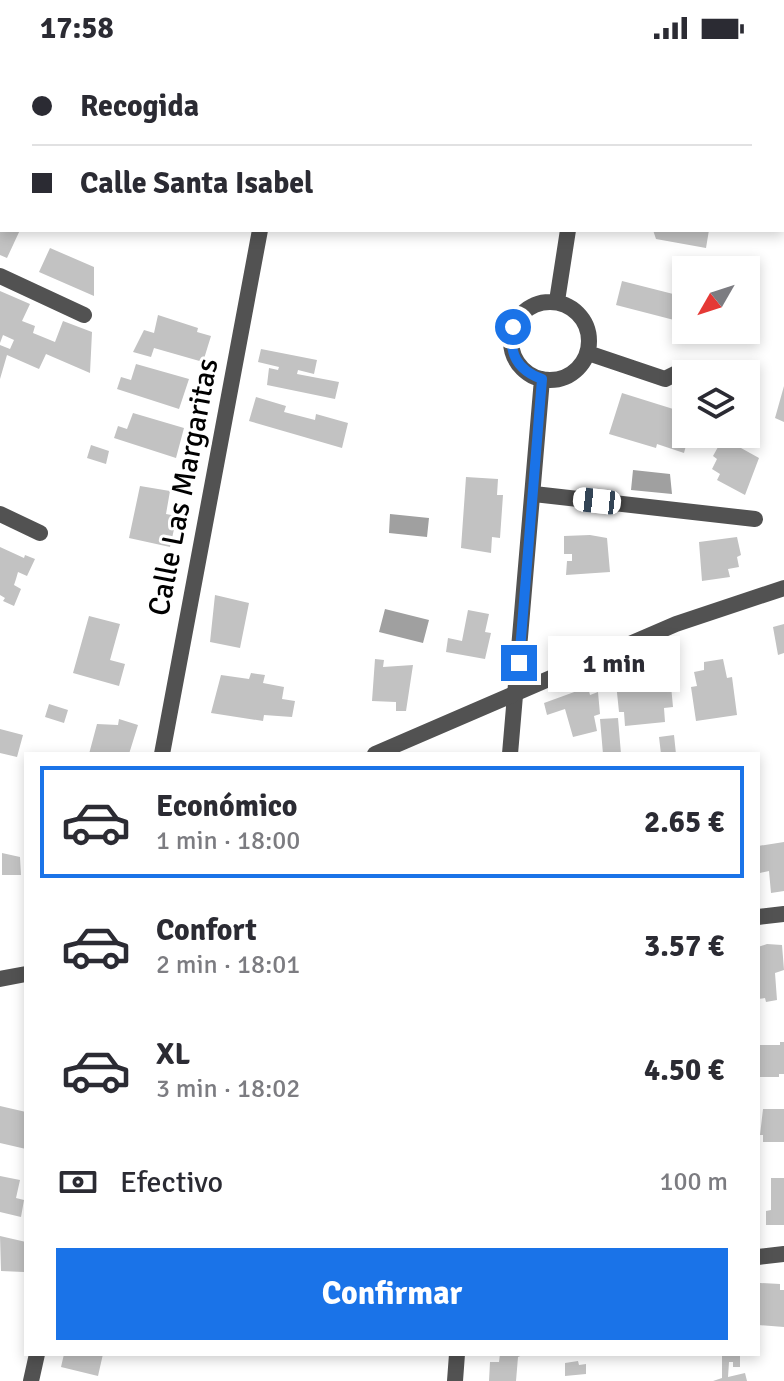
<!DOCTYPE html>
<html lang="es">
<head>
<meta charset="utf-8">
<style>
  :root { --surface:#fff; --page:#f7f7f7; --text:#2b2b33; --muted:#7c7c81; --line:#e1e1e2; --accent:#1a73e8 }
  body { margin:0; font-family:Signika,sans-serif; background:var(--page); color:var(--text); height:100vh; display:flex; flex-direction:column; font-size:30px; white-space:nowrap }
  * { box-sizing:border-box; margin:0 }
  p { font-size:26px; color:var(--muted) }
  .icon { flex:none; width:44px; height:44px; fill:none; stroke:currentColor; stroke-width:2; stroke-linecap:round; stroke-linejoin:round }
  .map { position:relative; flex:1; overflow:hidden }
  .drawer { position:absolute; left:24px; top:696px; width:736px; height:604px; display:flex; flex-direction:column; background:var(--surface); border-radius:0px; box-shadow:0 4px 12px #0003 }
  .drawer>* { flex:none }
  .banner { position:absolute; left:0px; top:0px; width:784px; height:176px; box-shadow:0 4px 12px #0003; display:grid; align-content:center; height:176px; padding:0 32px; background:var(--surface) }
  .needle { width:52px; rotate:231deg }
  .buttons { position:absolute; left:672px; top:200px; display:grid; gap:16px }
  .buttons a { display:grid; place-items:center; width:88px; height:88px; border-radius:0px; background:var(--surface); box-shadow:0 4px 12px #0003; font-size:40px }
  .end { position:absolute; width:36px; height:36px; margin:-18px; border:10px solid #1a73e8; background:#fff; box-shadow:0 0 0 4px #fff }
  .from { border-radius:50% }
  .bubble { position:absolute; height:56px; border-radius:0px; background:var(--surface); box-shadow:0 4px 12px #0003; font-size:26px; font-weight:800; line-height:56px; text-align:center }
  .car { position:absolute; width:24px; height:48px; margin:-24px -12px; border-radius:10px; box-shadow:0 0 6px 2px #0007; background:linear-gradient(#fff 24%,#345 0 40%,#fff 0 76%,#345 0 86%,#fff 0) }
  .banner b { display:flex; align-items:center; gap:28px; height:76px; font-size:30px }
  .banner b+b { border-top:2px solid var(--line) }
  .banner i { width:20px; height:20px; background:var(--text) }
  ul { padding:14px 0 0; list-style:none }
  li { display:flex; align-items:center; gap:24px; height:112px; margin:0 16px 12px; padding:0 16px; border:4px solid transparent; border-radius:0px }
  li div { flex:1 }
  li b { display:block; font-size:30px }
  li em { font-style:normal; font-weight:800 }
  li.current { border-color:var(--accent) }
  li>.icon { width:72px; height:72px; stroke-width:1.5 }
  .pay { display:flex; align-items:center; gap:20px; height:88px; padding:0 32px; font-size:30px }
  .pay p { margin-inline-start:auto }
  .button { display:flex; gap:16px; margin-top:auto; padding:16px 32px }
  .button a { flex:1; height:92px; border-radius:0px; background:var(--accent); color:#fff; font-size:32px; font-weight:800; line-height:92px; text-align:center }
  .status { display:flex; justify-content:space-between; align-items:center; height:56px; padding:0 40px; background:var(--surface); direction:ltr }
  .status svg { height:22px; fill:currentColor }
  .map>svg:first-child { display:block }
</style>
</head>
<body>
<div class="status"><b>17:58</b><svg viewBox="0 0 49 12"><path d="M0 12V9h3v3zM5 12V6h3v6zM10 12V3h3v9zM15 12V0h3v12zM26 1h20v11H26zM47 4h2v5h-2z"/></svg></div>
<div class="map">
<svg width="784" height="1325" viewBox="0 0 784 1325">
  <rect width="100%" height="100%" fill="#fff"/>
  <path fill="#a0a0a0" d="M633,414L670,418L672,438L631,434Z
    M390,458L429,462L427,481L389,477Z
    M385,553L429,564L423,587L379,576Z"/>
  <path fill="#c2c2c2" d="M0,174H20L7,202L0,199Z
    M653,174H709L706,192L656,183Z
    M50,192L94,211V240L39,216Z
    M622,225L685,241L678,265L616,249Z
    M0,235L30,248L22,265L35,270L33,277L55,286L63,265L92,276L90,317L46,298L39,313L7,299L0,323V289L10,293L14,284L3,279L0,287Z
    M158,259L198,272L197,276L211,280L203,306L154,292L151,301L133,296L144,274L154,277Z
    M261,293L317,304L314,318L298,314L297,318L339,326L335,343L267,329L269,312L278,314L279,311L258,306Z
    M136,308L189,323L179,353L117,333L121,321L131,324Z
    M784,330V366L775,362Z
    M622,337L686,357V378H689L684,397L657,388L656,392L609,378Z
    M256,341L286,350L284,356L315,364L316,358L348,367L342,392L249,365Z
    M133,357L184,372L176,402L114,382L118,370L127,373Z
    M723,382L759,402L745,439L717,424L720,418L712,413L717,403L713,400Z
    M91,389L109,395L106,408L87,402Z
    M466,421L498,423L497,439H503L500,482L492,481L491,497L461,492Z
    M140,430L170,435L166,458L177,460L170,491L129,482Z
    M590,479L607,482L610,516L566,519L567,505H572V498H564V480Z
    M737,481L741,499L737,501L739,511L728,513L730,521L702,525L699,486Z
    M0,491L24,502L25,499L35,503L27,520L18,516L16,523L14,529L21,533L14,550L3,545L5,542L0,539Z
    M215,539L249,547L240,592L210,586Z
    M468,554L489,558L485,576L491,577L485,603L446,596L448,582L462,585Z
    M89,560L120,568L110,604L125,608L119,630L73,617Z
    M784,568V597L778,599L773,571Z
    M375,603L384,604L383,611L413,609L406,655H396V646L372,645Z
    M723,603L727,622L732,621L737,659L696,665L691,631L697,630L694,616L704,614V606Z
    M251,617L265,619L263,627L284,631L282,643L295,645L292,661L264,659L263,665L211,657L221,619L249,623Z
    M670,619L673,651L664,652L665,666L625,670L624,656H619L616,627Z
    M588,631L590,639L598,636L600,658L594,660L597,675L573,681L565,653L547,659L544,647Z
    M49,648L68,654L64,667L45,661Z
    M618,662L621,698H603L600,663Z
    M119,663L138,669L129,698H89L97,668L118,669Z
    M0,673L23,679L17,701L0,697Z
    M674,679L676,698H661L659,681Z
    M784,786V835L771,837L769,815L760,817L758,790Z
    M2,797L20,801L21,819H2Z
    M767,888L782,889L784,914L775,917L777,944L766,946L765,942L758,943V891Z
    M780,986H784V1018H779V1021H758V989H780Z
    M0,1050L26,1056V1093L0,1087Z
    M763,1053H784V1086H763V1079H760Z
    M0,1120L20,1124L16,1142L24,1144L21,1161L0,1156Z
    M771,1122H784V1169H766V1155L771,1154Z
    M0,1180L26,1186L24,1216L1,1215Z
    M760,1227L780,1228V1234H784V1271L758,1269Z
    M64,1298H103L98,1320L61,1311Z
    M500,1298H525L518,1301L516,1325H489L490,1306H499Z
    M722,1298H740V1311H733V1306H729L728,1321L745,1317L747,1325H713L722,1322Z
    M578,1305L579,1309L586,1308V1318L565,1320V1307Z"/>
  <g fill="none" stroke-linecap="round" stroke-linejoin="round">
    <path stroke="#525252" stroke-width="16" d="M292,2L293,0
      M598,2L599,0
      M782,63H784
      M0,88L2,90
      M0,145L2,141
      M0,220L84,259
      M557,245L568,174
      M511 285a39 39 0 1 1 78 0a39 39 0 1 1-78 0Z
      M588,297L665,323L683,314
      M534,438L755,463
      M0,458L40,477
      M162,698L260,174
      M510,698L542,323
      M758,861L784,858
      M758,1201L784,1198
      M31,1325L37,1298
      M455,1325L457,1298"/>
    <path stroke="#525252" stroke-width="16" d="M375,698L676,568L784,532
      M0,923L26,918"/>
  </g>
  <g fill="none" stroke-linecap="round" stroke-linejoin="round">
    <path stroke="#1a73e8" stroke-width="10" d="M513,271C508,297 517,314 542,323L519,607"/>
  </g>
  <g text-anchor="middle" stroke-width="6" stroke-linejoin="round" paint-order="stroke">
    <g font-size="30" fill="#000" stroke="#fff">
      <text transform="translate(183 431) rotate(-79)" y="10">Calle Las Margaritas</text>
    </g>
  </g>
</svg>
<div class="buttons">
<a><svg class="needle" viewBox="-14 -14 28 28"><path d="M0-13l5 13h-10z" fill="#e53935"/><path d="M0 13l5-13h-10z" fill="#7c7c81"/></svg></a>
<a><svg class="icon" aria-label="layers" viewBox="0 0 24 24"><path d="M12 4l9 5-9 5-9-5zM3 14l9 5 9-5"/></svg></a>
</div>
<i class="end from" style="left:513px;top:271px"></i>
<i class="end" style="left:519px;top:607px"></i>
<div class="bubble" style="left:548px;top:580px;width:132px">1 min</div>
<i class="car" style="left:597px;top:445px;rotate:276deg"></i>
<div class="banner">
<b><i class="from"></i>Recogida</b>
<b><i></i>Calle Santa Isabel</b>
</div>
<section class="drawer">
<ul>
<li class="current"><svg class="icon" aria-label="car" viewBox="0 0 24 24"><path d="M5 17H2v-5l4-1 3-4h7l3 4 3 1v5h-3M9 17h6M6 11h13"/><circle cx="7" cy="17" r="2"/><circle cx="17" cy="17" r="2"/></svg><div><b>Económico</b><p>1 min · 18:00</p></div><em>2.65 €</em></li>
<li><svg class="icon" aria-label="car" viewBox="0 0 24 24"><path d="M5 17H2v-5l4-1 3-4h7l3 4 3 1v5h-3M9 17h6M6 11h13"/><circle cx="7" cy="17" r="2"/><circle cx="17" cy="17" r="2"/></svg><div><b>Confort</b><p>2 min · 18:01</p></div><em>3.57 €</em></li>
<li><svg class="icon" aria-label="car" viewBox="0 0 24 24"><path d="M5 17H2v-5l4-1 3-4h7l3 4 3 1v5h-3M9 17h6M6 11h13"/><circle cx="7" cy="17" r="2"/><circle cx="17" cy="17" r="2"/></svg><div><b>XL</b><p>3 min · 18:02</p></div><em>4.50 €</em></li>
</ul>
<div class="pay"><svg class="icon" aria-label="cash" viewBox="0 0 24 24"><path d="M3 7h18v10H3z"/><circle cx="12" cy="12" r="2"/></svg>Efectivo<p>100 m</p></div>
<div class="button"><a>Confirmar</a></div>
</section>
</div>
</body>
</html>
